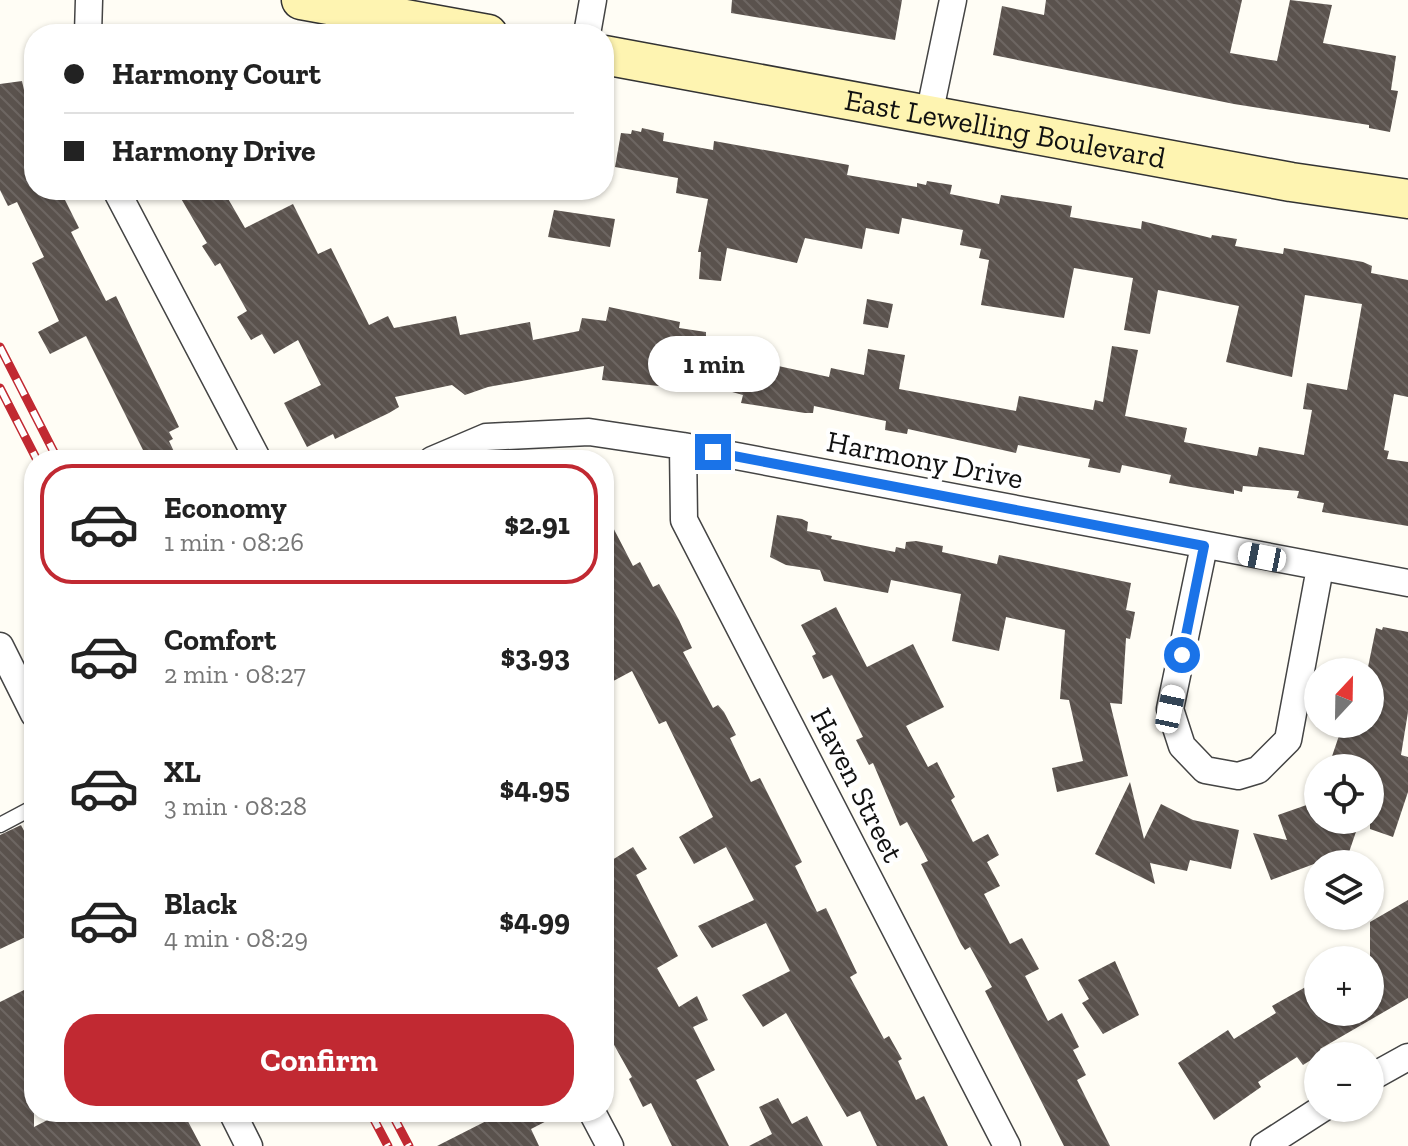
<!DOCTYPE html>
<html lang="en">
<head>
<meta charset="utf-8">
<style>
  :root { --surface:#fff; --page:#f2f2f2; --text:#222; --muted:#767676; --line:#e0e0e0; --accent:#c12932 }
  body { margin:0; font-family:"Zilla Slab",serif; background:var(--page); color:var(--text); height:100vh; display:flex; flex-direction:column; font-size:30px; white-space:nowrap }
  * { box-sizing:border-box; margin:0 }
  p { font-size:26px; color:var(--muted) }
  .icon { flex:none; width:44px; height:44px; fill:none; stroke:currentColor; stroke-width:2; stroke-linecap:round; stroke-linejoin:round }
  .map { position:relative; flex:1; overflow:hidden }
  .panel { position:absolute; left:24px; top:450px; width:590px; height:672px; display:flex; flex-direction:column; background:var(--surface); border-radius:32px; box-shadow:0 2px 6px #0004 }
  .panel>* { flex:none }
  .hud { position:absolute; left:24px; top:24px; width:590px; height:176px; border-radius:32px; box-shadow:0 2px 6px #0004; display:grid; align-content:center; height:176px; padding:0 40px; background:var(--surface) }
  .needle { width:52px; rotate:22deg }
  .fabs { position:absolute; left:1304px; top:658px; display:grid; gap:16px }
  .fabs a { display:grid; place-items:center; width:80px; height:80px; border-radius:50%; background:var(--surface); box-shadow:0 2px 6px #0004; font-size:40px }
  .end { position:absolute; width:36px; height:36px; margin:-18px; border:10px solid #1a73e8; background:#fff; box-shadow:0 0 0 4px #fff }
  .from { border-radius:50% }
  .bubble { position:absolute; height:56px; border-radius:28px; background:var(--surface); box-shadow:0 2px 6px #0004; font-size:26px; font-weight:700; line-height:56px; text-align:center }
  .car { position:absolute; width:24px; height:48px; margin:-24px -12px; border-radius:10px; box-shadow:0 0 6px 2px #0007; background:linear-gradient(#fff 24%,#345 0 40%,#fff 0 76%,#345 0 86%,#fff 0) }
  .hud b { display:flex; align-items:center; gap:28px; height:76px; font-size:30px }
  .hud b+b { border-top:2px solid var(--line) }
  .hud i { width:20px; height:20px; background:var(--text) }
  ul { padding:14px 0 0; list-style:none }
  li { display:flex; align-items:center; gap:24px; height:120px; margin:0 16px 12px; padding:0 24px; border:4px solid transparent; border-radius:32px }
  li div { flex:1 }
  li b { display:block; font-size:30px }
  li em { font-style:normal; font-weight:700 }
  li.active { border-color:var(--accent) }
  li>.icon { width:72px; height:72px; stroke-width:1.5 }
  .primary-button { display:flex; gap:16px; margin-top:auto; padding:16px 40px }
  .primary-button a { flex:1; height:92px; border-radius:32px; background:var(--accent); color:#fff; font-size:32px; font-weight:700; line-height:92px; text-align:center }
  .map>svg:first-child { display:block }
</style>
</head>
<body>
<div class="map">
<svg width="1408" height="1146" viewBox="0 0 1408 1146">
  <defs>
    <pattern id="building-back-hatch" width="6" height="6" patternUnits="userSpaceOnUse" patternTransform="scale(2)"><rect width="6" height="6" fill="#5a524d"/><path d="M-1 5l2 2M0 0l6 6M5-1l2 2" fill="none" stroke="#6d6662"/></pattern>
  </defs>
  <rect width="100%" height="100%" fill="#fffdf5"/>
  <path fill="url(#building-back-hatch)" d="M732,0H902L895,40L731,13Z
    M1046,0H1242L1230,53L1277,61L1290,0L1332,5L1323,43L1396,56L1391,90L1398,91L1390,132L1369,128V125L1234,104L993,55L1002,6L1044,15Z
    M22,81L24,90L31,89L34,107V190H60L79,228L71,232L106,301L116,296L179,427L169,432L173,439L169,441L178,460H148L86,336L50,354L38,332L59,321L32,263L44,257L17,202L8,206L0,190V84Z
    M642,128L664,133L663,141L713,150L714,141L849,165L847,175L917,187V183L926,185L927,181L952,185L950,194L999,204L1001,195L1072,206L1070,217L1141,229L1142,221L1211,238L1212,235L1237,239L1235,246L1283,254L1284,248L1363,262L1372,266L1371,273L1408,280V397L1394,394L1384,450L1389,451L1387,459L1408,462V526L1322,512L1324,503L1297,498L1299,491L1243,486L1242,492L1234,490V494L1191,487L1169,483L1171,475L1122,465L1120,473L1088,467L1090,459L1018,445L1016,453L908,429L907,434L885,430L886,421L814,406L813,413H805L741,403L743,395L714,387L669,380L668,387L602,380L604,366L488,387L465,395L452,385L395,397L399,407L389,413L335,439L333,434L307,447L284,403L321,385L298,340L274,354L262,334L251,340L237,317L247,311L220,263L215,266L202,246L207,243L176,190H223L245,228L293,204L318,254L331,248L369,325L388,316L394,328L456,316L460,335L530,322L533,340L579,331L582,318L606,321L609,307L680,322L679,328L706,332V336L759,346V349L771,352L769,364L829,377L831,368L864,375L868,349L905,355L899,389L1016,411L1019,396L1093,410L1095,400L1103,402L1112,346L1138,350L1125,416L1187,428L1184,442L1257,456L1259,447L1304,455L1312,410L1303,409L1307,383L1347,390L1362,304L1305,295L1292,377L1226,362L1239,306L1158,290L1150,334L1124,330L1133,278L1074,268L1064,318L981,305L989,260L979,258L981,249L960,245L963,230L902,218L899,234L866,228L862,249L805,238L797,263L727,248L721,281L699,279L701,252H698L708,199L676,193L678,178L615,167L621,133L631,134L632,130L641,132Z
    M554,210L615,219L610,247L548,237Z
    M867,299L893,304L888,328L863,324Z
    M604,510L633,566L640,562L653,587L659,584L679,620L692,648L683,652L713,708L718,705L724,712L736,735L730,738L751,782L760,778L802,862L795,866L817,912L826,908L857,973L850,977L884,1039L889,1036L902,1059L898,1061L916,1100L924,1096L948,1146H877L860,1111L847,1117L786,1013L763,1027L742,995L790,971L766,923L712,948L698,926L754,900L726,847L694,864L679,837L713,817L666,721L659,724L632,671L604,686Z
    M777,515L802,519L808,522L807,531L832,536L831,539L895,552L896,547L905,549L906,542L916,541L943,546L942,552L997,564L999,555L1131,583L1126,610L1135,612L1130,639L1126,638L1122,704L1110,703L1128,776L1057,792L1052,768L1083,761L1069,700L1060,699L1065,630L1006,617L999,651L952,641L961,594L891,580L888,593L824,581L820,570L786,565L770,557Z
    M836,607L867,667L913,644L944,707L906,726L928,767L937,762L955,797L951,800L973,842L988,834L999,855L987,862L1000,886L984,894L1010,944L1022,938L1039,969L1025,976L1048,1021L1062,1013L1079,1047L1073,1050L1086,1075L1077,1080L1110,1146H1064L985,991L992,987L970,947L965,950L961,944L921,864L928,861L907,822L900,826L873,763L869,765L856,740L863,737L832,675L823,679L812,656L816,654L801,625Z
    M1383,627L1408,632V712L1401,755L1408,757V792L1393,837L1370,829V768H1328L1343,724H1370V672H1367L1376,628L1382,630Z
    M1130,782L1144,839L1161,804L1193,820L1239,830L1231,869L1190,860L1187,871L1150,863L1155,884L1095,854Z
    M1318,801V820H1360L1345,864H1314L1271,880L1253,833L1287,840L1278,815Z
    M21,825L34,850V933L0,949V835Z
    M633,847L647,869L636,875L678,956L657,968L679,1007L697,996L708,1020L693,1027L715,1070L696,1080L729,1146H672L651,1103L643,1107L629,1079L632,1077L604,1027V865Z
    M1408,900V998L1320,1049L1322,1053L1303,1065L1297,1057L1258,1082L1261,1087L1214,1120L1178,1063L1228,1030L1234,1039L1276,1013L1272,1006L1318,980V1012H1370V922Z
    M1115,961L1139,1015L1103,1034L1082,1003L1089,999L1078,980Z
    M34,985V1127L63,1112H183L201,1146H0V1002Z
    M778,1098L792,1124L807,1116L823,1146H749L772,1134L759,1107Z
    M504,1112H564L531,1129L539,1146H437Z"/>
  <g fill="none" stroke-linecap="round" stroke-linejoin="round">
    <defs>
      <path id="lane" d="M0,825L34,807"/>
      <path id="street" d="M88,34L89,0
        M587,34L593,0
        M929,115L953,0
        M116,190L258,460
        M683,446L684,520L1007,1146
        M432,460L486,437L589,432L683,446L1408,583
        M1204,546L1170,709L1182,746L1205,770L1238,776L1258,770L1288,740L1320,568
        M0,646L34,714
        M1370,1078L1408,1057
        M232,1112L249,1146
        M592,1112L610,1146
        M1264,1146L1323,1108"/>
      <g id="secondary">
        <path d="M301,0L488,34"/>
        <path id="s1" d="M604,55L1291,182L1408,199"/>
      </g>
    </defs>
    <use href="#lane" stroke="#444" stroke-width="17"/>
    <use href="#street" stroke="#444" stroke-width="29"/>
    <use href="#secondary" stroke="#333" stroke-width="41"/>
    <use href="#lane" stroke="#fff" stroke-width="14"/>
    <use href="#street" stroke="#fff" stroke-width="26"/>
    <use href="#secondary" stroke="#fef4b1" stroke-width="38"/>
    <defs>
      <path id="rail" d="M0,347L58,460
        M0,388L37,460
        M370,1112L388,1146
        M391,1112L409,1146"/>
    </defs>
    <use href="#rail" stroke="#c12932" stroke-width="9"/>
    <use href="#rail" stroke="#fff" stroke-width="6" stroke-dasharray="18" stroke-linecap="butt"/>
  </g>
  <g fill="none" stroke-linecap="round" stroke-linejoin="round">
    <path stroke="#1a73e8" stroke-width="10" d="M713,452L1204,546L1182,655"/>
  </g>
  <g text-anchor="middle" stroke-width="8" stroke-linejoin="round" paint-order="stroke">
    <g font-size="30" fill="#111" stroke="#fff">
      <text dy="10" stroke="none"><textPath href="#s1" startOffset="408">East Lewelling Boulevard</textPath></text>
      <text transform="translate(925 460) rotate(11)" y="10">Harmony Drive</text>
      <text transform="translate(857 785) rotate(63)" y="10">Haven Street</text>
    </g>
  </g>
</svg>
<div class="fabs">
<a><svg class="needle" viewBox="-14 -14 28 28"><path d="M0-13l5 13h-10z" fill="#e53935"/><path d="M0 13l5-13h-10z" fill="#767676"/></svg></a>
<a><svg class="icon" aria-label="locate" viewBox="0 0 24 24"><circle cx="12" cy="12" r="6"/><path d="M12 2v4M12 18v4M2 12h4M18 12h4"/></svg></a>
<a><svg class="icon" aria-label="layers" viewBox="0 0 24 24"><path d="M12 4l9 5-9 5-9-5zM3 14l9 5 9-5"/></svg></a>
<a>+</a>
<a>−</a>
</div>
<i class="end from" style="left:1182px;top:655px"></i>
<i class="end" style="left:713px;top:452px"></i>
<div class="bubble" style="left:648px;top:336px;width:132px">1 min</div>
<i class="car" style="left:1262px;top:557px;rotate:281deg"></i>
<i class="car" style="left:1170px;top:709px;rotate:12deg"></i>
<div class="hud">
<b><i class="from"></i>Harmony Court</b>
<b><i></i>Harmony Drive</b>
</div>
<section class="panel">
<ul>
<li class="active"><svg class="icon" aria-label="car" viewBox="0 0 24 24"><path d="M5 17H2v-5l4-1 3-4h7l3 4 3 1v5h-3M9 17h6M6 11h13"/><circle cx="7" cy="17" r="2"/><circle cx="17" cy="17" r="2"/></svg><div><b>Economy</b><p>1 min · 08:26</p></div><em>$2.91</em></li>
<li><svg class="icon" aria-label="car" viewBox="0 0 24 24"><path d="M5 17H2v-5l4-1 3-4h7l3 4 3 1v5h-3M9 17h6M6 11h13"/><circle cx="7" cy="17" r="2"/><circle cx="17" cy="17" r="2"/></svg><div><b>Comfort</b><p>2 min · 08:27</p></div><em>$3.93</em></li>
<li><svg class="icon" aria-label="car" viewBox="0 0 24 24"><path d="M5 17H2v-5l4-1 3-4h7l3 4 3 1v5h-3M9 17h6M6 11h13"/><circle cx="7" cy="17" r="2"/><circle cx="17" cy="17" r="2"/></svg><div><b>XL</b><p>3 min · 08:28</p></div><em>$4.95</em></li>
<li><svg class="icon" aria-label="car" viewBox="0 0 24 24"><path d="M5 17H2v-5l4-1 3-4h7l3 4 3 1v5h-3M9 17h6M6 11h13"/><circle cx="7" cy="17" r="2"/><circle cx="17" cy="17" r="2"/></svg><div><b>Black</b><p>4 min · 08:29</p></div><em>$4.99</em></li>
</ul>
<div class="primary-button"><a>Confirm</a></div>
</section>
</div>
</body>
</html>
